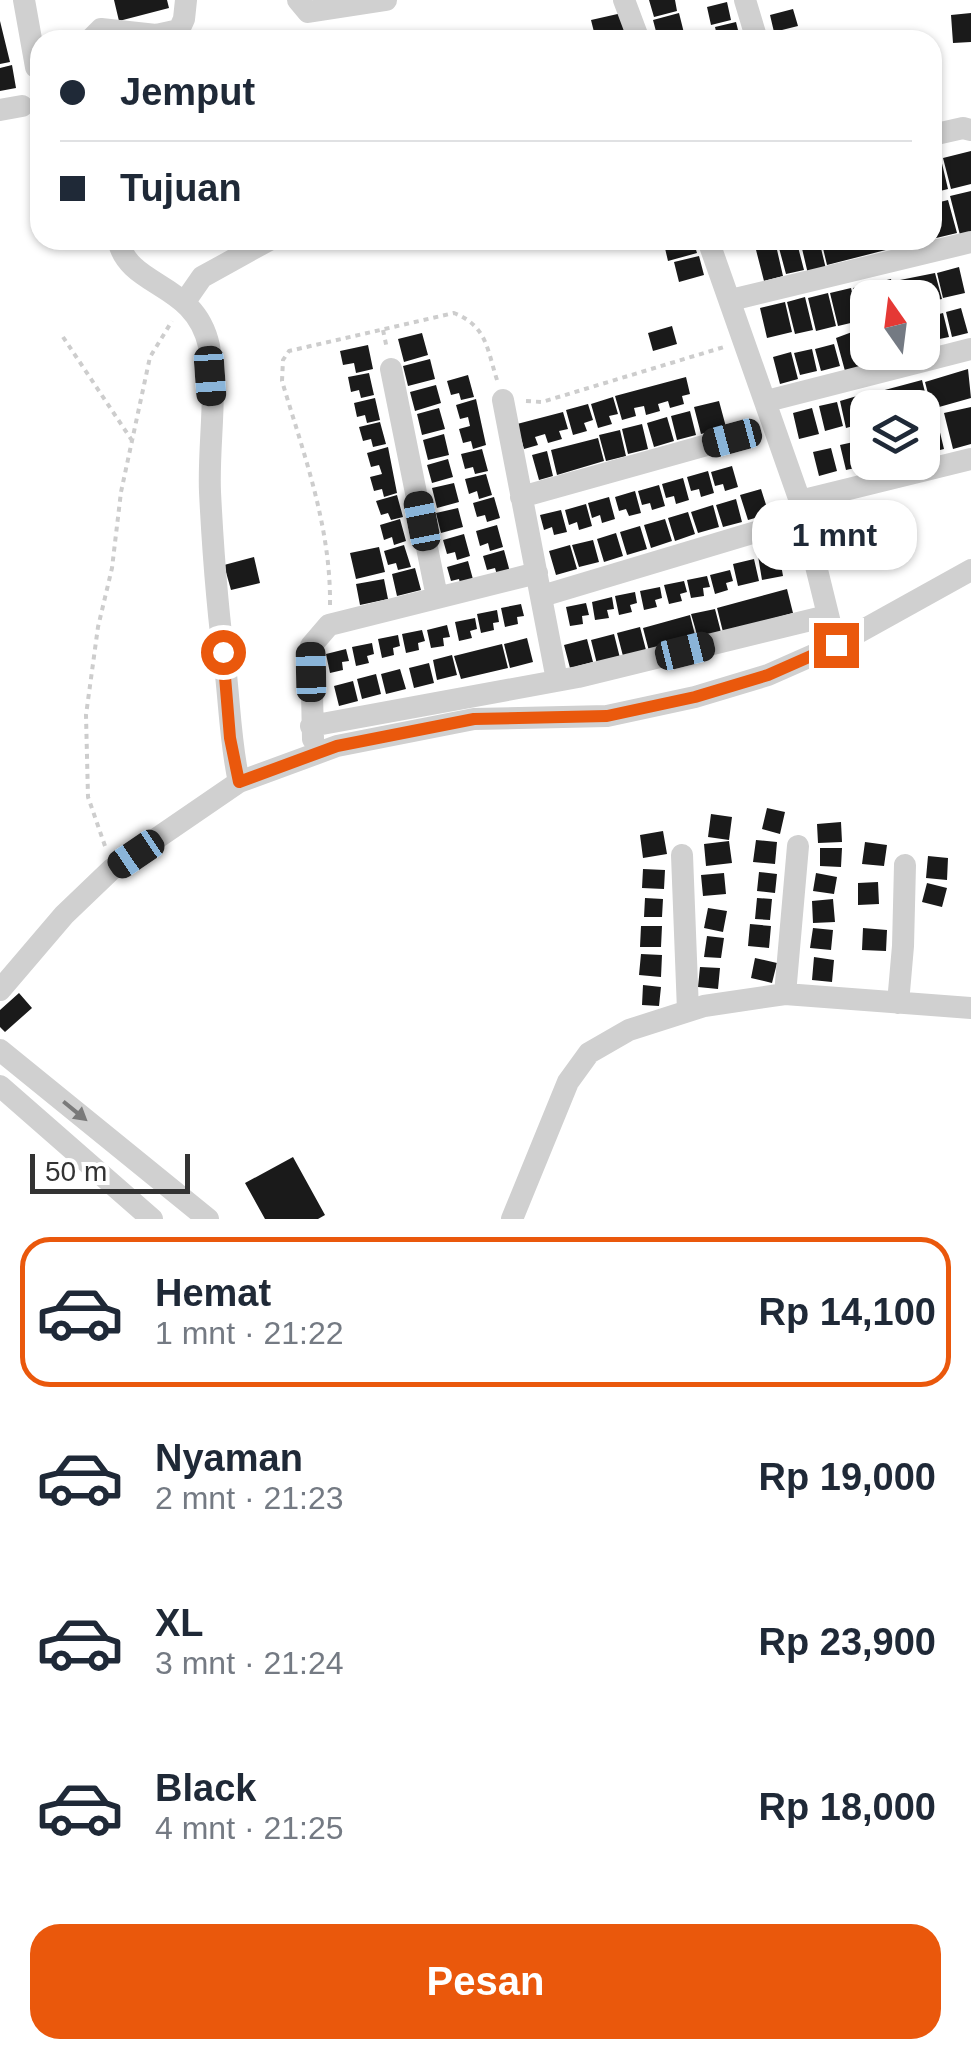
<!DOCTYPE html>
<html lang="id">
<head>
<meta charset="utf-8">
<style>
  :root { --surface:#fff; --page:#f2f2f3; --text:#1f2937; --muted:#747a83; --line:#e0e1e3; --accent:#ea580c }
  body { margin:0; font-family:Arial,sans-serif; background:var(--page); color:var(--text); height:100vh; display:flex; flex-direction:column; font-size:38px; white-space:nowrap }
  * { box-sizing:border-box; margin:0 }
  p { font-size:32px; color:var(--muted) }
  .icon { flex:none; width:55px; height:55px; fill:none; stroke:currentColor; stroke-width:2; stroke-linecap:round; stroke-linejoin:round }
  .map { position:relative; height:1219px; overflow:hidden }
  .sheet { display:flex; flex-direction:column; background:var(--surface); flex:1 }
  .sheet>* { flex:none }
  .banner { position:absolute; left:30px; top:30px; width:912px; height:220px; border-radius:30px; box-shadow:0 2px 8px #0004; display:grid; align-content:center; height:220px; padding:0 30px; background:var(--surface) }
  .needle { width:65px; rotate:346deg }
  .controls { position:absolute; left:850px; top:280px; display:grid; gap:20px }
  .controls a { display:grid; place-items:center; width:90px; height:90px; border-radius:20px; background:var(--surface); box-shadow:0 2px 8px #0004; font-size:50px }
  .scale { position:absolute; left:30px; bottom:25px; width:160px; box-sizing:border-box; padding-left:10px; border:5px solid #333; border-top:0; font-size:28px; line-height:35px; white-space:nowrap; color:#333; -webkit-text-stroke:8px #fff; paint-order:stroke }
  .end { position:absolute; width:45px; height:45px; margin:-22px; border:12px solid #ea580c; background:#fff; box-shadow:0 0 0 5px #fff }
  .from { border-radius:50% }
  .bubble { position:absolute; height:70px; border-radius:30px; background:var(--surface); box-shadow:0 2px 8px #0004; font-size:32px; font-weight:800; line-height:70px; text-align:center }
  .car { position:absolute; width:30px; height:60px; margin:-30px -15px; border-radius:12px; box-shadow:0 0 8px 2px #0007; background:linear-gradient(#222 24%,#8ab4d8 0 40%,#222 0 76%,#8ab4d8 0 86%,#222 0) }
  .banner b { display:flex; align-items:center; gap:35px; height:95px; font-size:38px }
  .banner b+b { border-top:2px solid var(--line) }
  .banner i { width:25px; height:25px; background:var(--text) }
  ul { padding:18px 0 0; list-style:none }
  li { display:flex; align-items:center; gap:30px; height:150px; margin:0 20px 15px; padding:0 10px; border:5px solid transparent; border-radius:30px }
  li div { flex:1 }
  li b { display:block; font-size:38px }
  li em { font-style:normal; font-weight:800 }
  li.selected { border-color:var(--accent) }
  li>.icon { width:90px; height:90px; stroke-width:1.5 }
  .cta { display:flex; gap:20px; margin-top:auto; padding:20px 30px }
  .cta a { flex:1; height:115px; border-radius:30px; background:var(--accent); color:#fff; font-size:40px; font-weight:800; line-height:115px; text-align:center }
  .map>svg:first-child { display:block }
</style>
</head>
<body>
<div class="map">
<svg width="971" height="1219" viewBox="0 0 971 1219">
  <rect width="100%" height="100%" fill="#fff"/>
  <path fill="#1a1a1a" d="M114,0H167L169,8L119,21Z
    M649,0H675L677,11L654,17Z
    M727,2L731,20L711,25L707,7Z
    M793,9L798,26L774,32L770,15Z
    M622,13L627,32L596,40L591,20Z
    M679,13L684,33L658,39L653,20Z
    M971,13V42L953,43L951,15Z
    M0,21L10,62L0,64Z
    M736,22L740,38L718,40L715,27Z
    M12,65L16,88L0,91V68Z
    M971,151V184L951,189L943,158Z
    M940,155L948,189L932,193V157Z
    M971,191V232L960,235L950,196Z
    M948,200L957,233L932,239V204Z
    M680,240H693L697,253L668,261L664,244Z
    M800,240H819L826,269L808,274Z
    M821,240H921V241L827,265Z
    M775,241L783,276L764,281L755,246Z
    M797,243L804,270L786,274L779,248Z
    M699,256L704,275L679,282L674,262Z
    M959,267L965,293L943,298L937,273Z
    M935,273L942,299L922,303V298H899L895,281Z
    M891,279L895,298H868V320L861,322L853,288Z
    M851,288L859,321L838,326L830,293Z
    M828,293L836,326L816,331L808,298Z
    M805,297L813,330L795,334L787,302Z
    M785,302L792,332L767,338L760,308Z
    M961,308L968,333L952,337L946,312Z
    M943,313L949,337L930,341L924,318Z
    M672,326L677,344L653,351L648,333Z
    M868,326V352L899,354L861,363L862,367L845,371L836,338Z
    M422,333L428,355L404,362L398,339Z
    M834,344L840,366L821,371L815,349Z
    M368,345L373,369L356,373L354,363L343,365L340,351Z
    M812,349L817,371L800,375L794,353Z
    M791,352L798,379L780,384L773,357Z
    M430,359L435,379L408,386L403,366Z
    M968,369L971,398L932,409L925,382Z
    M369,373L374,395L361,398L359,390L351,392L348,377Z
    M468,375L474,397L461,400L459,393L451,395L447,381Z
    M686,377L690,394L682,396L684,404L670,408L668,401L658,404L660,411L646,415L644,406L634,408L636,416L622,420L615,396Z
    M922,380L929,409L885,408L881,391Z
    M436,385L441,403L415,411L410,392Z
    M879,391L883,408H868L866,421L860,396Z
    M857,396L864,423L846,428L840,401Z
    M613,397L618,414L609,416L612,424L598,428L591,404Z
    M375,398L380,420L367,423L365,415L357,417L354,403Z
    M476,399L486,445L473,449L471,441L463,443L459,429L470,426L468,417L460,419L456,405Z
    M719,401L726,427L701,434L694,407Z
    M837,402L843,426L825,431L819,406Z
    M588,404L593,420L584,423L587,431L573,435L566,410Z
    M971,407V444L953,449L944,413Z
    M439,408L445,429L422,435L417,414Z
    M812,408L819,434L799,439L793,413Z
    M690,411L696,435L677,440L671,416Z
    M563,412L568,429L559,431L562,439L548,443L545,434L535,437L538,445L524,449L517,424Z
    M667,417L674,441L654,447L647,423Z
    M937,420L944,449L924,454L922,423Z
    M380,422L386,444L373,447L371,439L363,441L359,427Z
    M642,424L648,449L628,454L622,429Z
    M620,430L626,456L606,461L599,435Z
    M444,434L449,455L428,460L423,440Z
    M598,438L604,461L557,475L551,450Z
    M858,441L864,466L846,470L840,445Z
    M388,447L397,493L384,497L382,489L374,491L370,477L382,474L379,465L371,467L367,453Z
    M831,448L837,471L819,476L813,452Z
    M482,449L488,471L475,474L473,467L465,469L461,454Z
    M547,451L553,476L539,480L532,455Z
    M448,459L453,477L432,483L427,465Z
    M732,466L738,487L725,491L723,484L715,486L711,472Z
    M708,471L714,493L701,497L699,489L691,491L687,477Z
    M486,474L492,495L479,499L477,491L469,494L465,479Z
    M683,478L689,500L676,504L674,496L666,498L662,484Z
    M454,483L459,502L437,508L432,488Z
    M659,485L665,506L652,510L650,503L642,505L638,491Z
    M761,489L769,514L748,520L740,495Z
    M635,491L641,513L629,516L626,509L619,511L615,497Z
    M397,495L403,517L391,520L388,513L381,515L376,501Z
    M494,497L500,518L487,522L485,515L477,517L473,503Z
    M609,497L615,519L602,523L600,515L592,518L588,503Z
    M736,499L742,522L723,527L716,505Z
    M586,504L592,526L579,530L577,522L569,525L565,510Z
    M713,505L719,527L698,533L691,512Z
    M458,508L463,527L441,533L436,513Z
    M561,510L567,532L554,535L552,527L544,530L540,515Z
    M688,512L695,534L675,541L668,518Z
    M400,519L406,541L394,545L392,537L384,540L380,525Z
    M665,519L672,541L651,548L644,525Z
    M497,525L503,547L490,551L488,543L480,546L476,531Z
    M640,526L647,549L627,555L620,532Z
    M616,533L623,556L604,562L597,539Z
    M464,534L470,556L457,560L455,552L447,554L443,540Z
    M593,540L599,562L579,567L572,545Z
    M404,545L411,567L398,570L396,563L388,565L384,551Z
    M570,545L577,569L556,575L549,551Z
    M379,547L385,572L356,579L350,553Z
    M504,550L510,572L497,575L495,568L487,570L483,556Z
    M779,553L783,576L762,580L758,556Z
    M254,557L260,583L231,590L224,565Z
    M754,559L759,581L738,586L733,564Z
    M468,561L474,583L461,587L459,579L451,581L447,567Z
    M415,568L421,590L397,596L392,574Z
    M730,570L733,581L726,583L728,590L715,594L710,575Z
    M707,576L710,587L703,588L704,596L691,598L687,580Z
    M384,579L388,599L360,605L356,584Z
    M684,581L687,592L680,594L682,601L669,604L664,585Z
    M660,587L662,598L655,600L657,607L644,610L640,591Z
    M787,589L793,613L723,632L717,608Z
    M635,592L637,603L630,605L632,612L619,615L615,596Z
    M612,597L614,609L607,610L609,618L595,620L592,602Z
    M586,603L589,615L582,616L583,624L570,626L566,607Z
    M521,604L524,616L517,617L518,624L505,627L501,608Z
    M715,609L721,632L698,638L691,614Z
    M497,610L499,622L493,623L494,630L481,633L477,614Z
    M690,615L696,639L649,651L643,628Z
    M475,618L477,629L470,631L472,638L459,641L455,622Z
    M447,625L450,637L443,638L444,646L431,648L427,630Z
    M640,627L646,650L623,656L617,633Z
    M422,630L425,641L418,643L419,650L406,653L402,634Z
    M614,634L620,658L597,664L591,640Z
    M398,635L400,646L393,648L394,655L382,658L378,639Z
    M527,638L533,662L510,668L504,644Z
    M587,639L593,662L570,668L564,645Z
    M372,643L374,654L367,656L369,663L356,666L352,647Z
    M502,644L508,668L461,679L454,656Z
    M346,649L349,661L342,662L343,670L330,673L326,654Z
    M452,655L457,675L437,680L433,660Z
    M429,663L434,683L414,688L409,668Z
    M400,669L406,689L386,694L381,674Z
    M376,674L381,694L362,699L357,679Z
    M353,681L358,701L339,706L334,686Z
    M767,808L785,812L780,834L762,829Z
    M711,814L732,817L729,840L708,837Z
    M841,822L842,842L818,843L817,824Z
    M663,831L667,854L643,858L640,835Z
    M756,840L777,842L775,864L753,862Z
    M729,841L732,863L706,866L704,844Z
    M865,842L887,845L884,866L862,864Z
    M820,848H842L841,867L820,866Z
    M928,856L948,858L947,880L926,878Z
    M643,869L665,870L664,889L642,888Z
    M759,872L777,874L775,893L757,891Z
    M724,873L726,894L703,896L701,875Z
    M816,873L837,877L834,894L813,891Z
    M878,882L879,904L858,905V883Z
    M927,883L947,888L942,907L922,902Z
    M645,898L663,899L662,917H644Z
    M757,898L772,899L770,920L755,919Z
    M833,899L835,922L813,923L812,901Z
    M708,908L727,911L723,932L704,928Z
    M750,924L771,926L769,948L748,946Z
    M641,926H662L661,947H640Z
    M813,928L833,930L831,950L810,948Z
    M863,928L887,930L886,951L862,950Z
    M707,936L724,938L721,958L704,957Z
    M641,954L662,955L661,977L639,975Z
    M814,957L834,960L832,982L812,980Z
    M755,958L777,963L772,983L751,978Z
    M700,967L720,968L718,989L698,987Z
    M643,985L661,987L659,1006L642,1005Z
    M19,993L32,1008L5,1032L0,1027V1010Z
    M293,1157L325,1215L318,1219H265L245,1183Z"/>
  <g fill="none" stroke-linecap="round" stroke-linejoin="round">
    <path stroke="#cdcdcd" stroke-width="4" stroke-dasharray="5 5" stroke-linecap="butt" d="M383,330L387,349
      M63,337L133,442
      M526,401L542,402L724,347
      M330,605C331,527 304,455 282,381L283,360L289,351L454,313C487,326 487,349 497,380
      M105,846L88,797L86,715L98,627L112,568L121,492L150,357L172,321"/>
    <path stroke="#d0d0d0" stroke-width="22" d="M24,0L36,67
      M298,0L308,12L386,0
      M624,0L639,40
      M745,0L757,40
      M90,40L101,29L156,35L179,30L184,19L186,0
      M0,110L22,106
      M932,135L963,128L971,130
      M118,240C129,289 195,281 209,346C218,394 208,444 210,492C213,553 218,615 226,675C230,712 231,746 239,782
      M708,240L800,501L831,627
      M186,300L202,277L269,240
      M731,300L971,242
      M391,369L437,597
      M503,400L557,680
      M767,401L971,349
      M521,497L732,438
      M800,501L971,459
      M542,596L759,531
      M311,726L578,677L827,616
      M313,739L311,646L329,625L537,573
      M682,855L688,1011
      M0,990L64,915L112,869L239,782L337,746L474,719L607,716L695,697L768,675L836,645L971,570
      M785,994L798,846
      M898,1003L903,946L905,865
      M0,1050L208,1219
      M0,1086L152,1219
      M512,1219L568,1082L589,1053L629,1030L704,1006L785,994L971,1008"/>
  </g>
  <defs><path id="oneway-solid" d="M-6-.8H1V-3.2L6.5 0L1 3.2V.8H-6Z" transform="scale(2.5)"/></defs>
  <use fill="#7a7a7a" href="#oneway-solid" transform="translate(75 1111) rotate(39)"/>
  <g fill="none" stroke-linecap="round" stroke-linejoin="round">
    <path stroke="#ea580c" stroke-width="12" d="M223,652L230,738L239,782L337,746L474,719L607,716L695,697L768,675L836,645"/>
  </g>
</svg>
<div class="controls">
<a><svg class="needle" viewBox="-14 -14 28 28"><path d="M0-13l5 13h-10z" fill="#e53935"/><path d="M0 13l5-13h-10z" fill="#747a83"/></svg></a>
<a><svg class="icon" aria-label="layers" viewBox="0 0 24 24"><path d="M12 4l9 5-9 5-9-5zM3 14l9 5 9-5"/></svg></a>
</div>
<div class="scale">50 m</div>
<i class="end from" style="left:223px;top:652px"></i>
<i class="end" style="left:836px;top:645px"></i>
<div class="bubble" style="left:752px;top:500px;width:165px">1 mnt</div>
<i class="car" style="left:210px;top:376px;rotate:176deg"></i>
<i class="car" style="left:732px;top:438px;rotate:255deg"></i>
<i class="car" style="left:422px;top:521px;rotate:349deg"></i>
<i class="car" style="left:685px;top:651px;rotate:76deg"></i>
<i class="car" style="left:311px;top:672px;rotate:359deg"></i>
<i class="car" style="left:136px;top:854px;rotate:236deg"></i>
<div class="banner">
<b><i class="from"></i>Jemput</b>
<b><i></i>Tujuan</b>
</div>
</div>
<section class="sheet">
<ul>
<li class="selected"><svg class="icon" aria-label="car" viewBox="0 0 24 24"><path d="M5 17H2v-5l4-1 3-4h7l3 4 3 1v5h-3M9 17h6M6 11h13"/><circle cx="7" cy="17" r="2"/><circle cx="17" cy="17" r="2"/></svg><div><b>Hemat</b><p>1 mnt · 21:22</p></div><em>Rp 14,100</em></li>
<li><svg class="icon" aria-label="car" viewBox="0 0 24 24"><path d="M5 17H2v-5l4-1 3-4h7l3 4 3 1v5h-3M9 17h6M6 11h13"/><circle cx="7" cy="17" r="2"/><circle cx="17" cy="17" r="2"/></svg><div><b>Nyaman</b><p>2 mnt · 21:23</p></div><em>Rp 19,000</em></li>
<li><svg class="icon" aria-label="car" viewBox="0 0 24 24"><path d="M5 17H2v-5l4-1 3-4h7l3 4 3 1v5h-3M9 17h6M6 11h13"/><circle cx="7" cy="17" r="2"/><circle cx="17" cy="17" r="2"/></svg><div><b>XL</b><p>3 mnt · 21:24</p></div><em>Rp 23,900</em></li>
<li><svg class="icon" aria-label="car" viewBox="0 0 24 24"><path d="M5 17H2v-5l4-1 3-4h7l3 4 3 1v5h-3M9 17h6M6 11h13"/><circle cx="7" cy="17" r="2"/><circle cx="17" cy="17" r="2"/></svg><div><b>Black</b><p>4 mnt · 21:25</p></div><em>Rp 18,000</em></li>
</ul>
<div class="cta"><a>Pesan</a></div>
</section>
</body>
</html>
